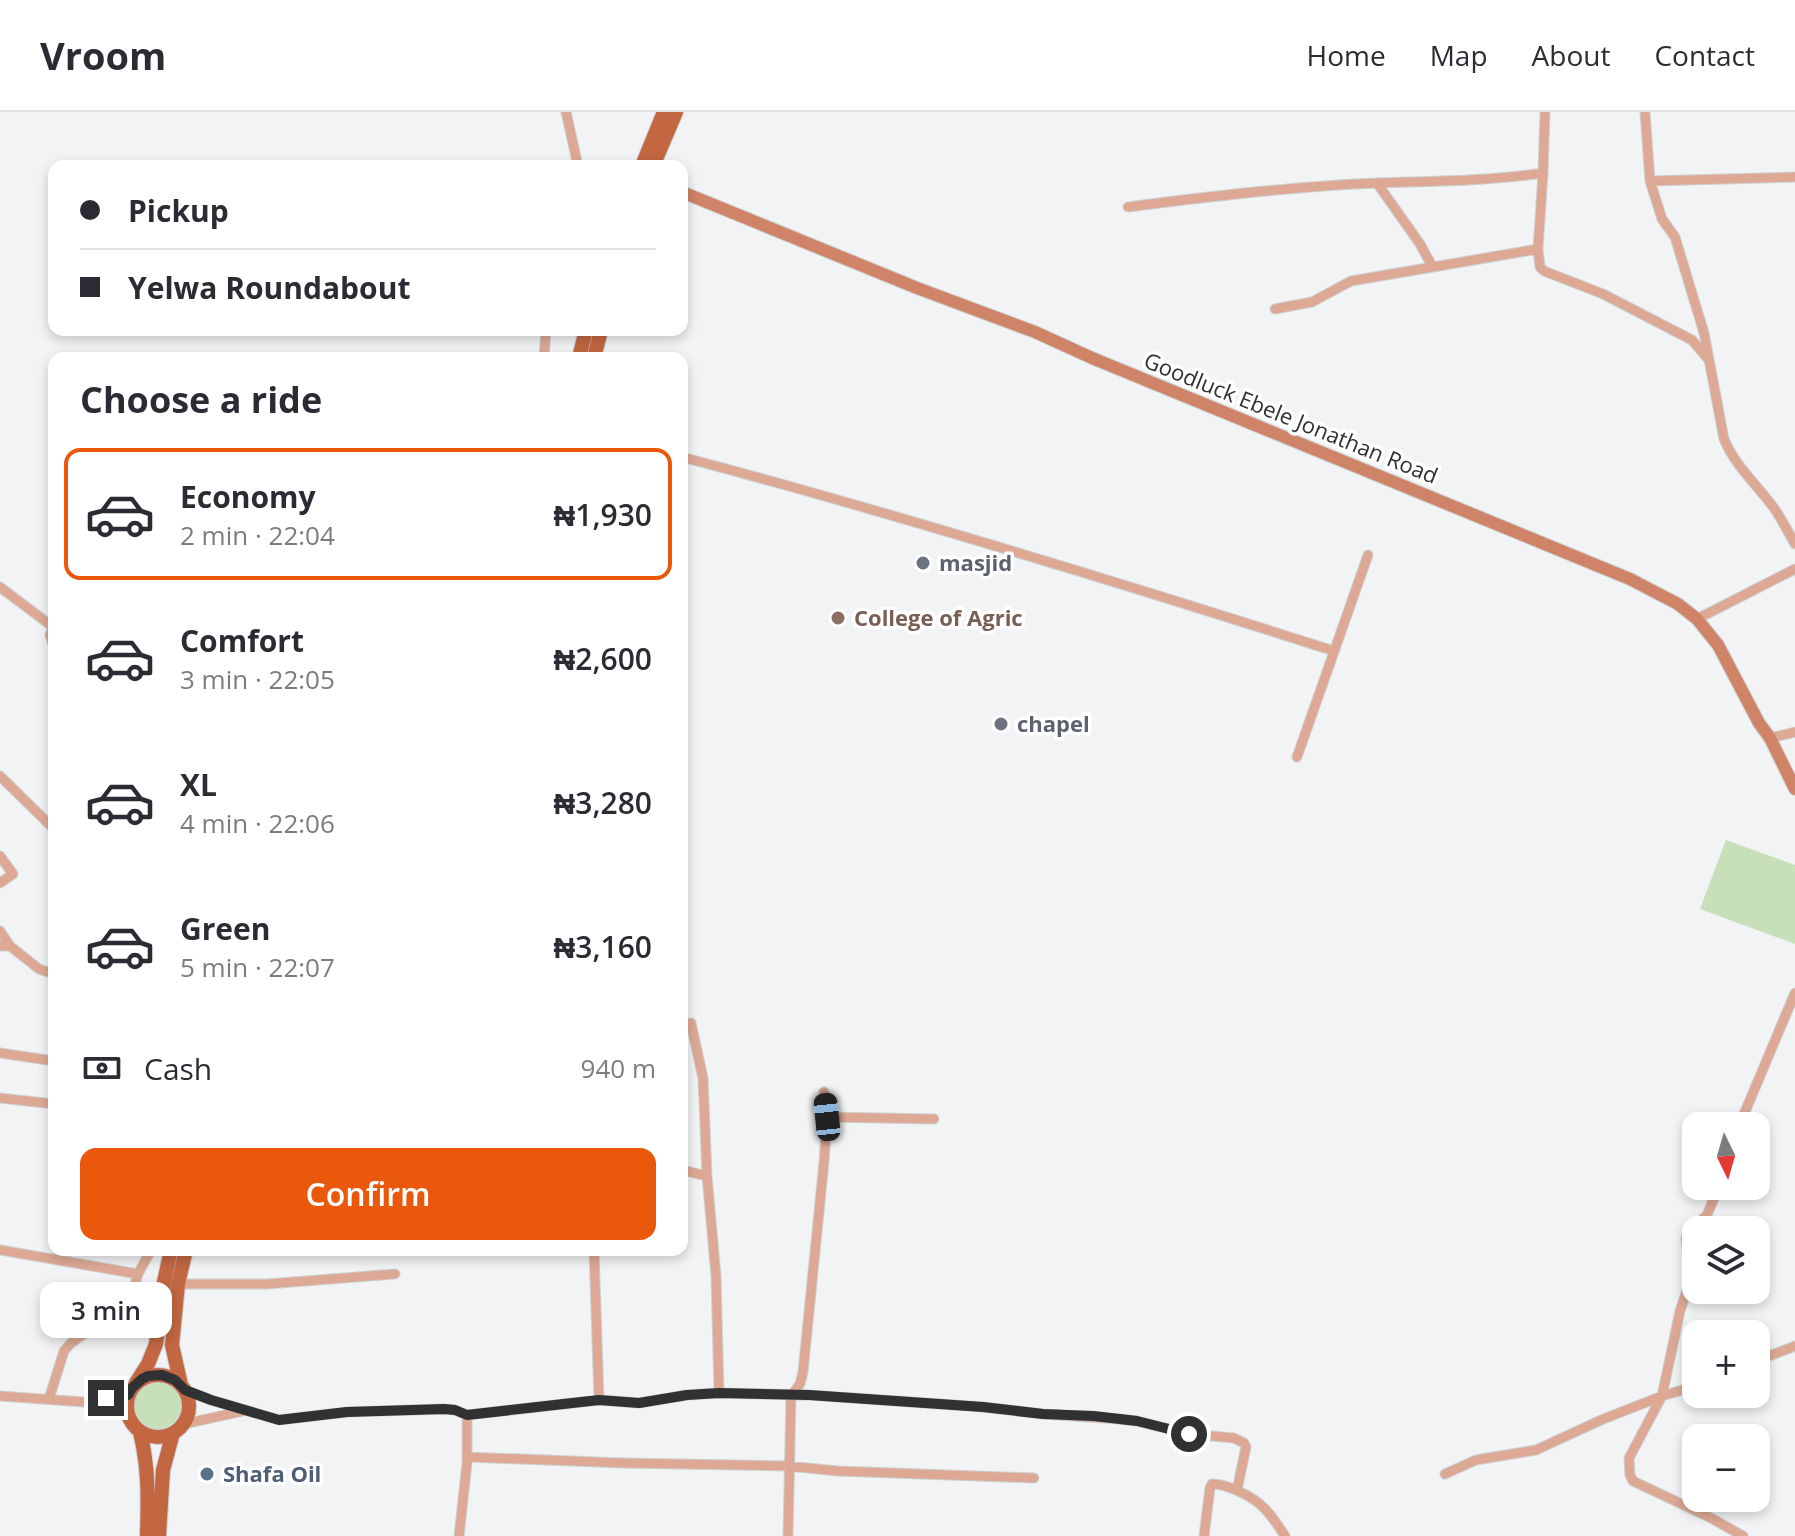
<!DOCTYPE html>
<html lang="en">
<head>
<meta charset="utf-8">
<style>
  :root { --surface:#fff; --page:#f2f2f3; --text:#2b2b33; --muted:#7c7c81; --line:#e1e1e2; --accent:#ea580c }
  body { margin:0; font-family:"Open Sans",sans-serif; background:var(--page); color:var(--text); height:100vh; display:flex; flex-direction:column; font-size:30px; white-space:nowrap }
  * { box-sizing:border-box; margin:0 }
  p { font-size:26px; color:var(--muted) }
  .icon { flex:none; width:44px; height:44px; fill:none; stroke:currentColor; stroke-width:2; stroke-linecap:round; stroke-linejoin:round }
  .map { position:relative; flex:1; overflow:hidden }
  .side { position:absolute; left:48px; top:240px; width:640px; height:904px; display:flex; flex-direction:column; background:var(--surface); border-radius:16px; box-shadow:0 4px 12px #0003 }
  .side>* { flex:none }
  .banner { position:absolute; left:48px; top:48px; width:640px; height:176px; border-radius:16px; box-shadow:0 4px 12px #0003; display:grid; align-content:center; height:176px; padding:0 32px; background:var(--surface) }
  .needle { width:52px; rotate:175deg }
  .controls { position:absolute; left:1682px; top:1000px; display:grid; gap:16px }
  .controls a { display:grid; place-items:center; width:88px; height:88px; border-radius:16px; background:var(--surface); box-shadow:0 4px 12px #0003; font-size:40px }
  .end { position:absolute; width:36px; height:36px; margin:-18px; border:10px solid #303132; background:#fff; box-shadow:0 0 0 4px #fff }
  .from { border-radius:50% }
  .bubble { position:absolute; height:56px; border-radius:16px; background:var(--surface); box-shadow:0 4px 12px #0003; font-size:26px; font-weight:600; line-height:56px; text-align:center }
  .car { position:absolute; width:24px; height:48px; margin:-24px -12px; border-radius:10px; box-shadow:0 0 6px 2px #0007; background:linear-gradient(#222 24%,#8ab4d8 0 40%,#222 0 76%,#8ab4d8 0 86%,#222 0) }
  .banner b { display:flex; align-items:center; gap:28px; height:76px; font-size:30px }
  .banner b+b { border-top:2px solid var(--line) }
  .banner i { width:20px; height:20px; background:var(--text) }
  ul { padding:0; list-style:none }
  li { display:flex; align-items:center; gap:24px; height:132px; margin:0 16px 12px; padding:0 16px; border:4px solid transparent; border-radius:16px }
  li div { flex:1 }
  li b { display:block; font-size:30px }
  li em { font-style:normal; font-weight:600 }
  li.on { border-color:var(--accent) }
  li>.icon { width:72px; height:72px; stroke-width:1.5 }
  h2 { padding:0 32px; font-size:36px; line-height:96px }
  .pay { display:flex; align-items:center; gap:20px; height:88px; padding:0 32px; font-size:30px }
  .pay p { margin-inline-start:auto }
  .primary-button { display:flex; gap:16px; margin-top:auto; padding:16px 32px }
  .primary-button a { flex:1; height:92px; border-radius:16px; background:var(--accent); color:#fff; font-size:32px; font-weight:600; line-height:92px; text-align:center }
  header { display:flex; align-items:center; gap:48px; box-sizing:border-box; height:112px; padding:0 40px; background:var(--surface); border-bottom:2px solid var(--line) }
  header strong { font-size:38px }
  nav { display:flex; gap:44px; margin-inline-start:auto; font-size:28px }
  .map>svg:first-child { display:block }
</style>
</head>
<body>
<header>
<strong>Vroom</strong>
<nav><a>Home</a><a>Map</a><a>About</a><a>Contact</a></nav>
</header>
<div class="map">
<svg width="1795" height="1424" viewBox="0 0 1795 1424">
  <rect width="100%" height="100%" fill="#f1f3f4"/>
  <path fill="#c8e0b9" d="M1726,728L1795,753V832L1700,797Z
    M131 1294a27 27 0 1 1 54 0a27 27 0 1 1-54 0Z"/>
  <g fill="none" stroke-linecap="round" stroke-linejoin="round">
    <defs>
      <path id="minor" d="M566,0L578,54
        M1545,0L1543,61L1538,137L1540,155L1544,159L1603,182L1692,228L1709,248
        M1645,0L1650,69L1662,107L1675,125L1704,221L1724,327C1736,356 1759,374 1776,399C1783,410 1789,421 1795,432
        M1650,69L1795,65
        M1377,71L1420,132L1432,154
        M1128,95C1211,84 1295,74 1379,71C1435,69 1487,69 1543,61
        M1275,197L1312,190L1351,169L1538,137
        M544,246L546,218
        M682,345C901,403 1118,470 1334,539
        M0,475L53,515L50,523L54,535
        M1697,507L1795,457
        M1770,626L1795,620
        M1297,645L1368,443
        M0,664L54,717
        M0,744L13,762L0,771
        M0,819L10,834
        M0,834H10L39,857L54,862
        M691,911L703,966L707,1064L716,1164L719,1281
        M0,941L54,949
        M0,986L54,992
        M827,1005L934,1007
        M1739,1014L1795,881
        M682,1058L707,1064
        M1719,1074L1707,1103L1689,1119L1686,1126L1690,1164L1688,1175L1680,1199L1662,1284L1629,1346L1630,1363L1633,1369L1711,1406L1743,1424
        M0,1138L138,1162
        M594,1138L599,1288
        M178,1172H267L395,1162
        M1756,1249L1795,1234
        M185,1278L211,1288L279,1308L347,1300L444,1297L455,1298L467,1303L599,1288L639,1291L687,1283L719,1281L809,1283L983,1295L1043,1302L1118,1307L1137,1309L1189,1322L1234,1326L1244,1331L1246,1335L1237,1378
        M0,1284L84,1290L128,1303
        M49,1287L64,1239L71,1231L124,1194L131,1187L138,1162L151,1138
        M87,1290L128,1283
        M184,1312L243,1299
        M467,1345L623,1351L788,1354L838,1359L1034,1366
        M1445,1362L1476,1348L1536,1338L1601,1308L1662,1284L1696,1274
        M459,1424L467,1351V1303
        M788,1424L791,1284L800,1272L803,1260L824,1050L827,1005L824,980
        M1204,1424L1210,1376L1212,1372C1228,1372 1254,1385 1265,1397C1273,1405 1279,1415 1285,1424"/>
      <path id="secondary" d="M682,80L917,176L1035,220L1092,246L1630,467L1678,492L1697,507L1718,533L1759,611L1770,626L1795,677"/>
      <path id="primary" d="M642,54L664,0
        M653,54L676,0
        M579,246L586,218
        M594,246L601,218
        M127 1294a31 31 0 1 1 62 0a31 31 0 1 1-62 0Z
        M136,1271L148,1252L156,1232L164,1170L171,1138
        M181,1273L172,1233L178,1172L186,1138
        M140,1320C149,1357 148,1386 147,1424
        M159,1424L163,1358L173,1321"/>
    </defs>
    <use href="#minor" stroke="#ced0d1" stroke-width="11"/>
    <use href="#secondary" stroke="#ced0d1" stroke-width="14"/>
    <use href="#primary" stroke="#ced0d1" stroke-width="16"/>
    <use href="#minor" stroke="#dda995" stroke-width="9"/>
    <use href="#secondary" stroke="#cf8367" stroke-width="12"/>
    <use href="#primary" stroke="#c36743" stroke-width="14"/>
  </g>
  <g fill="none" stroke-linecap="round" stroke-linejoin="round">
    <path stroke="#303132" stroke-width="10" d="M106,1286L128,1283L132,1276L142,1267L148,1264L162,1263L175,1268L185,1278L211,1288L279,1308L347,1300L444,1297L455,1298L467,1303L599,1288L639,1291L687,1283L719,1281L809,1283L983,1295L1043,1302L1094,1304L1137,1309L1189,1322"/>
  </g>
  <g fill="#6b7280" stroke="#fff" stroke-width="3">
    <circle cx="923" cy="451" r="8"/>
    <circle cx="1001" cy="612" r="8"/>
  </g>
  <circle fill="#8d6e63" stroke="#fff" stroke-width="3" cx="838" cy="506" r="8"/>
  <circle fill="#5c6f8a" stroke="#fff" stroke-width="3" cx="207" cy="1362" r="8"/>
  <g text-anchor="middle" stroke-width="7" stroke-linejoin="round" paint-order="stroke">
    <g font-size="22" fill="#303132" stroke="#fff">
      <text transform="translate(1291 306) rotate(22)" y="8">Goodluck Ebele Jonathan Road</text>
    </g>
    <g font-size="22" font-weight="bold" fill="#5b616d" stroke="#fff" text-anchor="start">
      <text x="939" y="459">masjid</text>
      <text x="1017" y="620">chapel</text>
    </g>
    <g font-size="22" font-weight="bold" fill="#785e54" stroke="#fff" text-anchor="start">
      <text x="854" y="514">College of Agric</text>
    </g>
    <g font-size="22" font-weight="bold" fill="#4e5e75" stroke="#fff" text-anchor="start">
      <text x="223" y="1370">Shafa Oil</text>
    </g>
  </g>
</svg>
<div class="controls">
<a><svg class="needle" viewBox="-14 -14 28 28"><path d="M0-13l5 13h-10z" fill="#e53935"/><path d="M0 13l5-13h-10z" fill="#7c7c81"/></svg></a>
<a><svg class="icon" aria-label="layers" viewBox="0 0 24 24"><path d="M12 4l9 5-9 5-9-5zM3 14l9 5 9-5"/></svg></a>
<a>+</a>
<a>−</a>
</div>
<i class="end from" style="left:1189px;top:1322px"></i>
<i class="end" style="left:106px;top:1286px"></i>
<div class="bubble" style="left:40px;top:1170px;width:132px">3 min</div>
<i class="car" style="left:827px;top:1005px;rotate:354deg"></i>
<div class="banner">
<b><i class="from"></i>Pickup</b>
<b><i></i>Yelwa Roundabout</b>
</div>
<section class="side">
<h2>Choose a ride</h2>
<ul>
<li class="on"><svg class="icon" aria-label="car" viewBox="0 0 24 24"><path d="M5 17H2v-5l4-1 3-4h7l3 4 3 1v5h-3M9 17h6M6 11h13"/><circle cx="7" cy="17" r="2"/><circle cx="17" cy="17" r="2"/></svg><div><b>Economy</b><p>2 min · 22:04</p></div><em>₦1,930</em></li>
<li><svg class="icon" aria-label="car" viewBox="0 0 24 24"><path d="M5 17H2v-5l4-1 3-4h7l3 4 3 1v5h-3M9 17h6M6 11h13"/><circle cx="7" cy="17" r="2"/><circle cx="17" cy="17" r="2"/></svg><div><b>Comfort</b><p>3 min · 22:05</p></div><em>₦2,600</em></li>
<li><svg class="icon" aria-label="car" viewBox="0 0 24 24"><path d="M5 17H2v-5l4-1 3-4h7l3 4 3 1v5h-3M9 17h6M6 11h13"/><circle cx="7" cy="17" r="2"/><circle cx="17" cy="17" r="2"/></svg><div><b>XL</b><p>4 min · 22:06</p></div><em>₦3,280</em></li>
<li><svg class="icon" aria-label="car" viewBox="0 0 24 24"><path d="M5 17H2v-5l4-1 3-4h7l3 4 3 1v5h-3M9 17h6M6 11h13"/><circle cx="7" cy="17" r="2"/><circle cx="17" cy="17" r="2"/></svg><div><b>Green</b><p>5 min · 22:07</p></div><em>₦3,160</em></li>
</ul>
<div class="pay"><svg class="icon" aria-label="cash" viewBox="0 0 24 24"><path d="M3 7h18v10H3z"/><circle cx="12" cy="12" r="2"/></svg>Cash<p>940 m</p></div>
<div class="primary-button"><a>Confirm</a></div>
</section>
</div>
</body>
</html>
